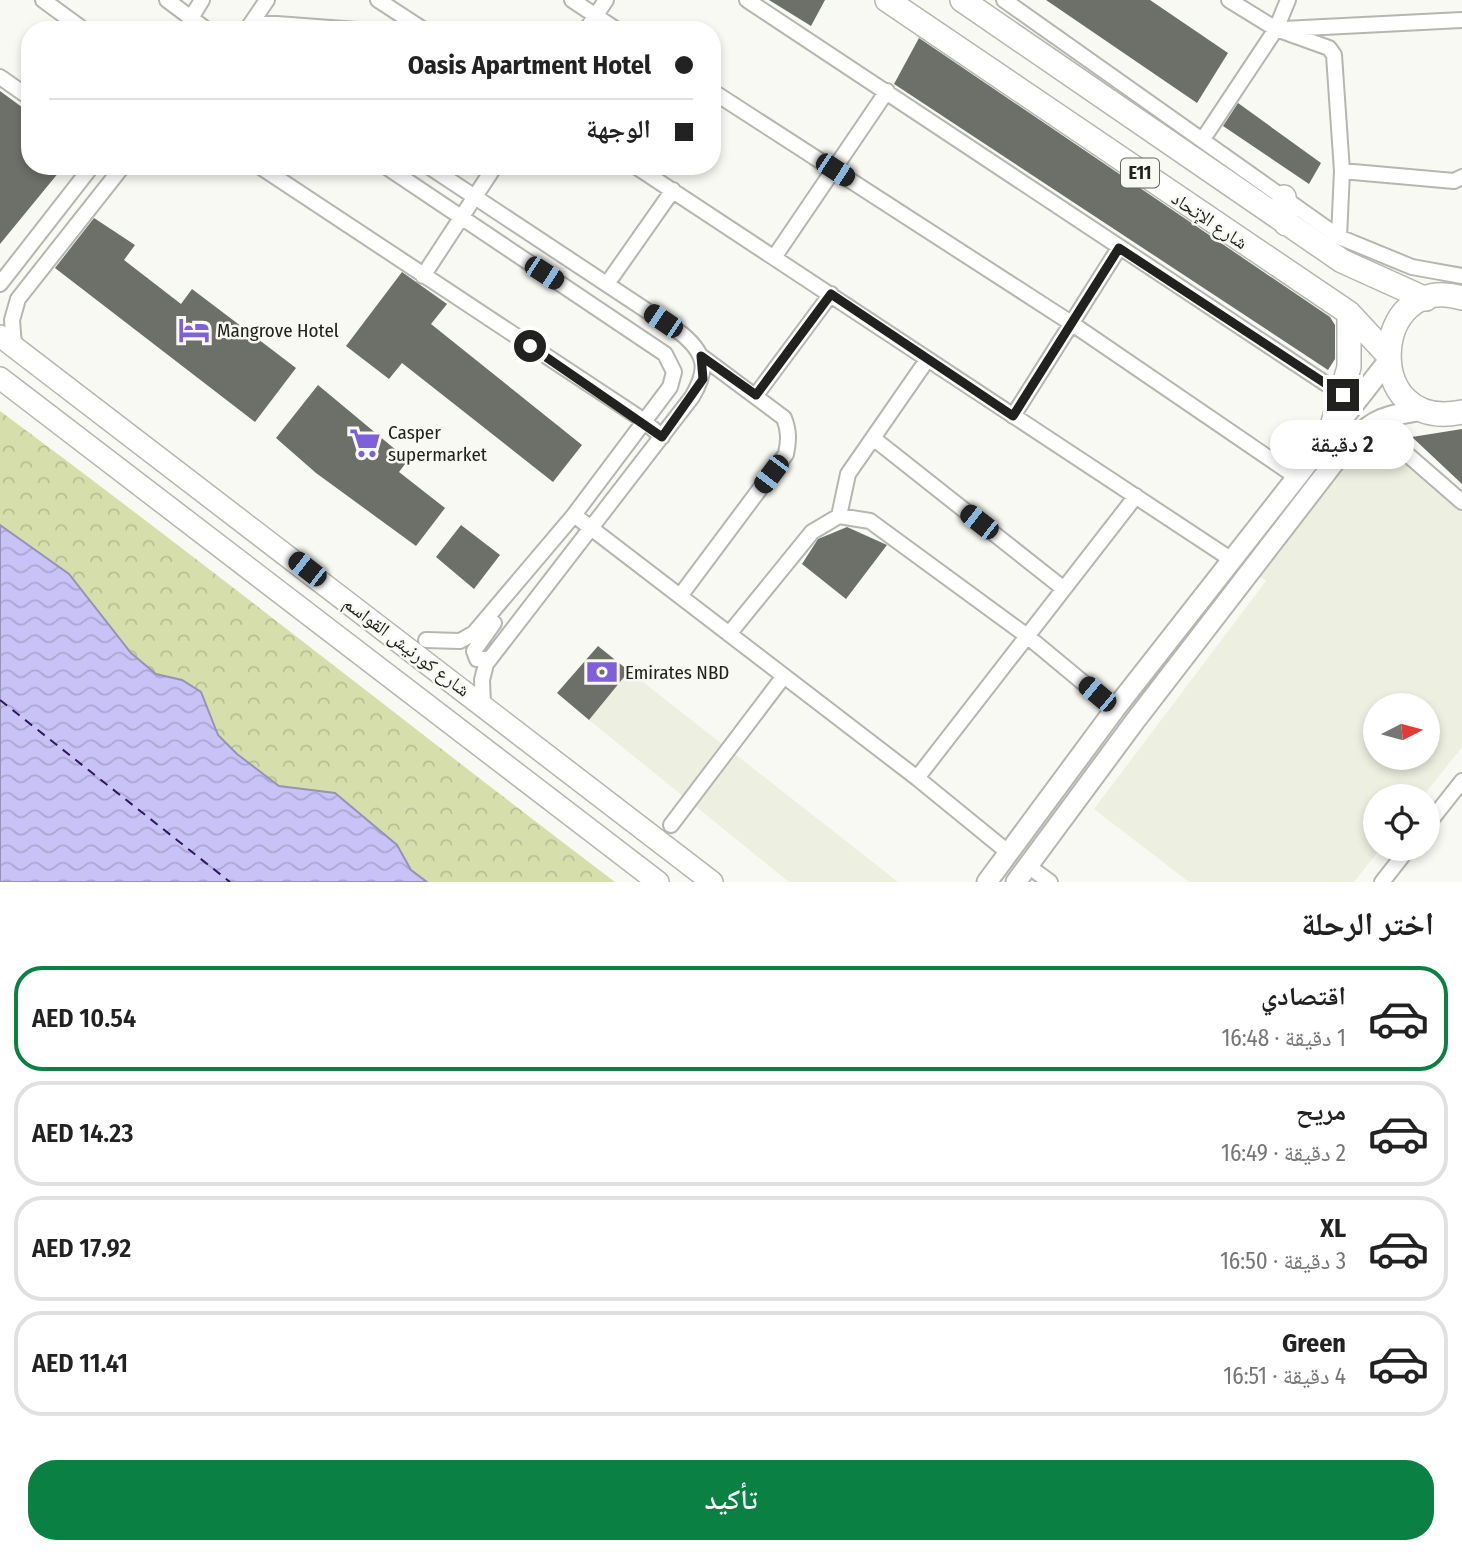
<!DOCTYPE html>
<html lang="ar">
<head>
<meta charset="utf-8">
<style>
  :root { --surface:#fff; --page:#f6f6f6; --text:#222; --muted:#767676; --line:#e0e0e0; --accent:#0b8043 }
  body { margin:0; font-family:"Fira Sans Condensed","Noto Naskh Arabic",sans-serif; background:var(--page); color:var(--text); direction:rtl; height:100vh; display:flex; flex-direction:column; font-size:26px; white-space:nowrap }
  * { box-sizing:border-box; margin:0 }
  p { font-size:23px; color:var(--muted) }
  .icon { flex:none; width:38px; height:38px; fill:none; stroke:currentColor; stroke-width:2; stroke-linecap:round; stroke-linejoin:round }
  .map { position:relative; height:882px; overflow:hidden; direction:ltr }
  .panel { display:flex; flex-direction:column; background:var(--surface); flex:1 }
  .panel>* { flex:none }
  .hud { position:absolute; left:21px; top:21px; width:700px; height:154px; border-radius:28px; box-shadow:0 4px 10px #0003; direction:rtl; display:grid; align-content:center; height:154px; padding:0 28px; background:var(--surface) }
  .needle { width:46px; rotate:84deg }
  .controls { position:absolute; left:1363px; top:693px; display:grid; gap:14px }
  .controls a { display:grid; place-items:center; width:77px; height:77px; border-radius:50%; background:var(--surface); box-shadow:0 4px 10px #0003; font-size:35px }
  .end { position:absolute; width:32px; height:32px; margin:-16px; border:9px solid #21211f; background:#fff; box-shadow:0 0 0 4px #fff }
  .from { border-radius:50% }
  .bubble { position:absolute; height:49px; border-radius:24px; background:var(--surface); box-shadow:0 4px 10px #0003; font-size:23px; font-weight:600; line-height:49px; text-align:center; direction:rtl }
  .car { position:absolute; width:21px; height:42px; margin:-21px -10px; border-radius:9px; box-shadow:0 0 5px 2px #0007; background:linear-gradient(#222 24%,#8ab4d8 0 40%,#222 0 76%,#8ab4d8 0 86%,#222 0) }
  .hud b { display:flex; align-items:center; gap:24px; height:66px; font-size:26px }
  .hud b+b { border-top:2px solid var(--line) }
  .hud i { width:18px; height:18px; background:var(--text) }
  ul { padding:0; list-style:none }
  li { display:flex; align-items:center; gap:21px; height:105px; margin:0 14px 10px; padding:0 14px; border:4px solid var(--line); border-radius:28px }
  li div { flex:1 }
  li b { display:block; font-size:26px }
  li em { font-style:normal; font-weight:600 }
  li.on { border-color:var(--accent) }
  li>.icon { width:63px; height:63px; stroke-width:1.5 }
  h2 { padding:0 28px; font-size:32px; line-height:84px }
  .button { display:flex; gap:14px; margin-top:auto; padding:14px 28px }
  .button a { flex:1; height:80px; border-radius:28px; background:var(--accent); color:#fff; font-size:28px; font-weight:600; line-height:80px; text-align:center }
  .map>svg:first-child { display:block }
</style>
</head>
<body>
<div class="map">
<svg width="1462" height="882" viewBox="0 0 1462 882">
  <defs>
    <pattern id="park-crowns" width="20" height="18" patternUnits="userSpaceOnUse" patternTransform="scale(1.75)"><rect width="20" height="18" fill="#d6dfab"/><path d="M2 6a3 3 0 1 1 6 0M12 15a3 3 0 1 1 6 0" fill="none" stroke="#b7bf93"/></pattern>
    <pattern id="water-waves" width="16" height="10" patternUnits="userSpaceOnUse" patternTransform="scale(1.75)"><rect width="16" height="10" fill="#c9c2f6"/><path d="M0 5q4-4 8 0t8 0" fill="none" stroke="#aca6d2"/></pattern>
  </defs>
  <rect width="100%" height="100%" fill="#f8f9f2"/>
  <path fill="#edefe1" fill-rule="evenodd" d="M1386,449L1407,460L1462,509V747L1423,796H1376V849H1380L1354,882H1189L1094,809L1266,581L1255,573L1348,455ZM1376,705H1428V758H1376Z
    M629,671L898,882H789L589,720Z"/>
  <path fill="url(#park-crowns)" d="M0,411C208,565 409,726 615,882H427L411,870L397,845L303,791L279,786L237,754L218,735L201,692L182,680L156,674L131,653L69,574L0,525Z"/>
  <path fill="url(#water-waves)" stroke="#9792b6" stroke-width="2" d="M0,525L69,574L131,653L156,674L182,680L201,692L218,735L237,754L279,786L335,793L397,845L411,870L427,882H0Z"/>
  <g fill="none" stroke-linecap="round" stroke-linejoin="round">
    <path stroke="#2d165f" stroke-width="2" stroke-dasharray="9 7" stroke-linecap="butt" d="M0,700L230,882"/>
  </g>
  <path fill="#6d6f69" d="M769,0H825L811,26Z
    M1046,0H1150L1228,53L1197,103Z
    M919,38L1330,317L1335,325V359L1328,370L894,84Z
    M0,91L30,113V166H64L0,244Z
    M1238,103L1321,163L1309,184L1223,126Z
    M94,218L135,245L124,260L181,304L192,289L296,368L255,422L55,268Z
    M402,272L447,304L431,324L582,445L553,482L402,363L389,379L346,346Z
    M318,385L408,460L399,472L445,508L416,546L316,473L276,438Z
    M1462,429V484L1412,437Z
    M461,525L500,555L474,589L436,557Z
    M847,527L887,545L846,599L802,564L818,539Z
    M598,646L629,671L589,720L557,693Z"/>
  <g fill="none" stroke-linecap="round" stroke-linejoin="round">
    <defs>
      <path id="minor" d="M43,0L84,30
        M167,0L207,30
        M378,0L424,30
        M572,0L617,30
        M747,0L1343,395
        M1004,0L1339,237L1412,267L1462,276
        M1229,0L1276,29L1329,48L1334,55L1342,171L1339,237
        M191,18L202,0
        M252,22L357,30
        M248,28L267,0
        M1284,29L1462,20
        M586,30L606,0
        M0,77L30,98
        M712,91L1071,323L1295,476
        M1203,139L1276,29L1288,0
        M259,166L643,420L662,437
        M385,166L665,354L674,372L670,387L574,515L474,633L460,641L426,640
        M428,166L682,334C707,355 708,370 692,397L486,664L482,680L483,705
        M635,166L1232,560
        M1342,171L1454,181L1462,177
        M775,256L887,91
        M423,276L495,166
        M0,284L92,166
        M607,284L673,190
        M14,346L12,320L18,299L123,166
        M756,395L831,294
        M1013,416L1119,248
        M873,438L1064,589
        M1343,451L1393,442L1462,502
        M574,515L917,778L1009,853
        M839,516L848,474L927,360
        M680,596L786,454C789,440 789,431 784,418L701,356
        M729,634L812,532L839,516L870,521L1027,636L1115,709
        M490,659H477L474,651L494,623
        M917,778L1136,496
        M1428,824L1462,781
        M671,825L784,676
        M1028,866L1050,882
        M1382,882L1408,849"/>
      <path id="tertiary" d="M987,882L1115,709L1388,361
        M1016,882L1135,721L1343,451C1373,419 1380,416 1424,410"/>
      <path id="secondary" d="M0,336L712,882
        M0,378L658,882"/>
      <path id="primary" d="M887,0L1349,313L1387,354
        M962,0L1342,261L1426,299
        M1284,197L1286,224
        M1462,298C1370,270 1360,434 1462,412
        M1330,433L1349,367V313"/>
    </defs>
    <use href="#minor" stroke="#b5b6b0" stroke-width="18"/>
    <use href="#tertiary" stroke="#b5b6b0" stroke-width="23"/>
    <use href="#secondary" stroke="#b5b6b0" stroke-width="24"/>
    <use href="#primary" stroke="#b5b6b0" stroke-width="26"/>
    <use href="#minor" stroke="#fff" stroke-width="14"/>
    <use href="#tertiary" stroke="#fff" stroke-width="19"/>
    <use href="#secondary" stroke="#fff" stroke-width="21"/>
    <use href="#primary" stroke="#fff" stroke-width="23"/>
  </g>
  <g fill="none" stroke-linecap="round" stroke-linejoin="round">
    <path stroke="#21211f" stroke-width="9" d="M530,346L662,437L703,379L701,356L756,395L831,294L1013,416L1119,248L1343,395"/>
  </g>
  <defs>
    <symbol id="hotel-bare" viewBox="-9 -9 18 18"><path d="M-6-4.5h1.5V1H6V5H4.5V3h-9V5H-6ZM-4 0a1.8 1.8 0 1 1 3.6 0ZM.5 0V-2.5h3Q6-2.5 6 0Z" fill="#7e60db" stroke="#f8f9f2" stroke-width="2.5" paint-order="stroke"/></symbol>
    <symbol id="supermarket-bare" viewBox="-9 -9 18 18"><path d="M-6-5.5h2.5l.6 2H6L4.5 2H-2.5L-4.4-4H-6ZM-1.5 3.2a1.3 1.3 0 1 0 .1 0ZM3 3.2a1.3 1.3 0 1 0 .1 0Z" fill="#7e60db" stroke="#f8f9f2" stroke-width="2.5" paint-order="stroke"/></symbol>
    <symbol id="bank-bare" viewBox="-9 -9 18 18"><path d="M-6-4H6V4H-6ZM0-2.3a2.3 2.3 0 1 0 0 4.6a2.3 2.3 0 1 0 0-4.6Z" fill="#7e60db" stroke="#f8f9f2" stroke-width="2.5" paint-order="stroke"/></symbol>
  </defs>
  <g fill-rule="evenodd">
    <use href="#hotel-bare" x="172" y="308" width="44" height="44"/>
    <use href="#supermarket-bare" x="343" y="421" width="44" height="44"/>
    <use href="#bank-bare" x="580" y="650" width="44" height="44"/>
  </g>
  <g text-anchor="middle" stroke-width="5" stroke-linejoin="round" paint-order="stroke">
    <rect fill="#f8f9f2" stroke="#62625e" stroke-width="2" x="1121" y="158.5" width="38" height="29" rx="5"/>
    <g font-size="18" font-weight="bold" fill="#21211f">
      <text x="1140" y="179">E11</text>
    </g>
    <g font-size="19" fill="#21211f" stroke="#f8f9f2">
      <text transform="translate(1210 220) rotate(34)" y="7">شارع الإتحاد</text>
      <text transform="translate(407 646) rotate(37)" y="7">شارع كورنيش القواسم</text>
    </g>
    <g font-size="19" fill="#21211f" stroke="#f8f9f2" text-anchor="start">
      <text x="217" y="337">Mangrove Hotel</text>
      <text x="388" y="439">Casper<tspan x="388" dy="22">supermarket</tspan></text>
      <text x="625" y="679">Emirates NBD</text>
    </g>
  </g>
</svg>
<div class="controls">
<a><svg class="needle" viewBox="-14 -14 28 28"><path d="M0-13l5 13h-10z" fill="#e53935"/><path d="M0 13l5-13h-10z" fill="#767676"/></svg></a>
<a><svg class="icon" aria-label="locate" viewBox="0 0 24 24"><circle cx="12" cy="12" r="6"/><path d="M12 2v4M12 18v4M2 12h4M18 12h4"/></svg></a>
</div>
<i class="end from" style="left:530px;top:346px"></i>
<i class="end" style="left:1343px;top:395px"></i>
<div class="bubble" style="left:1270px;top:420px;width:144px">2 دقيقة</div>
<i class="car" style="left:835px;top:170px;rotate:123deg"></i>
<i class="car" style="left:544px;top:273px;rotate:123deg"></i>
<i class="car" style="left:663px;top:321px;rotate:304deg"></i>
<i class="car" style="left:771px;top:474px;rotate:217deg"></i>
<i class="car" style="left:979px;top:522px;rotate:308deg"></i>
<i class="car" style="left:307px;top:569px;rotate:308deg"></i>
<i class="car" style="left:1097px;top:694px;rotate:310deg"></i>
<div class="hud">
<b><i class="from"></i>Oasis Apartment Hotel</b>
<b><i></i>الوجهة</b>
</div>
</div>
<section class="panel">
<h2>اختر الرحلة</h2>
<ul>
<li class="on"><svg class="icon" aria-label="car" viewBox="0 0 24 24"><path d="M5 17H2v-5l4-1 3-4h7l3 4 3 1v5h-3M9 17h6M6 11h13"/><circle cx="7" cy="17" r="2"/><circle cx="17" cy="17" r="2"/></svg><div><b>اقتصادي</b><p>1 دقيقة · 16:48</p></div><em>AED 10.54</em></li>
<li><svg class="icon" aria-label="car" viewBox="0 0 24 24"><path d="M5 17H2v-5l4-1 3-4h7l3 4 3 1v5h-3M9 17h6M6 11h13"/><circle cx="7" cy="17" r="2"/><circle cx="17" cy="17" r="2"/></svg><div><b>مريح</b><p>2 دقيقة · 16:49</p></div><em>AED 14.23</em></li>
<li><svg class="icon" aria-label="car" viewBox="0 0 24 24"><path d="M5 17H2v-5l4-1 3-4h7l3 4 3 1v5h-3M9 17h6M6 11h13"/><circle cx="7" cy="17" r="2"/><circle cx="17" cy="17" r="2"/></svg><div><b>XL</b><p>3 دقيقة · 16:50</p></div><em>AED 17.92</em></li>
<li><svg class="icon" aria-label="car" viewBox="0 0 24 24"><path d="M5 17H2v-5l4-1 3-4h7l3 4 3 1v5h-3M9 17h6M6 11h13"/><circle cx="7" cy="17" r="2"/><circle cx="17" cy="17" r="2"/></svg><div><b>Green</b><p>4 دقيقة · 16:51</p></div><em>AED 11.41</em></li>
</ul>
<div class="button"><a>تأكيد</a></div>
</section>
</body>
</html>
